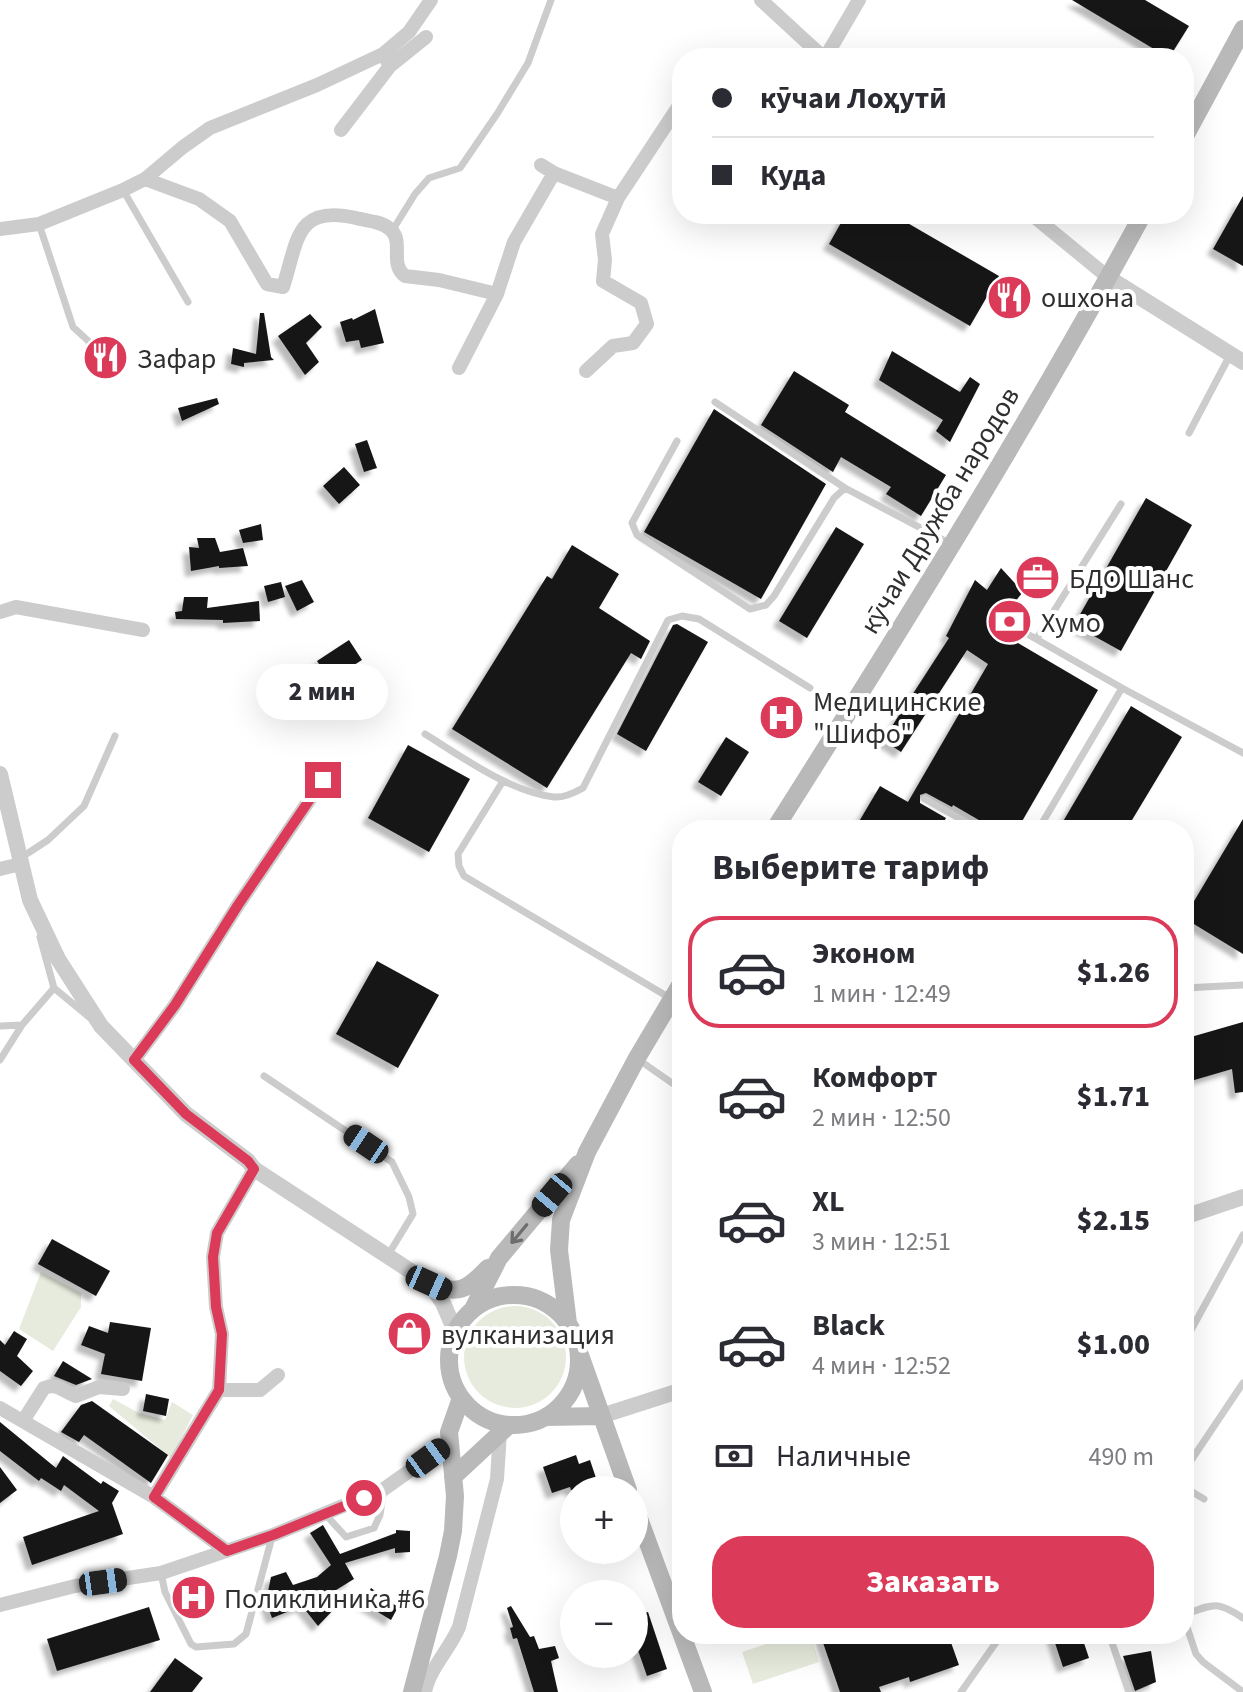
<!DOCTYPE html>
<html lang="ru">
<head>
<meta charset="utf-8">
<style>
  :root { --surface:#fff; --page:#f7f7f7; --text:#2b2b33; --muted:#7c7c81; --line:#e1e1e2; --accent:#dc3a59 }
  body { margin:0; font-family:"Source Sans 3",sans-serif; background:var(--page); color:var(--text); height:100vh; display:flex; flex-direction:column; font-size:30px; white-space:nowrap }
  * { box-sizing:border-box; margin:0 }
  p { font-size:26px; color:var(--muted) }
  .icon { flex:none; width:44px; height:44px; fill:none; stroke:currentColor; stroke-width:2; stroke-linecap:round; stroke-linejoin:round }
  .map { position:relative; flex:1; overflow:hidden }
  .panel { position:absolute; left:672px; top:820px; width:522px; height:824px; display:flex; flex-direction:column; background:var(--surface); border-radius:32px; box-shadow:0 8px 32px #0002 }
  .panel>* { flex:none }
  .top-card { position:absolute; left:672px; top:48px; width:522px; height:176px; border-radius:32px; box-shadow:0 8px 32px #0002; display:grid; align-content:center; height:176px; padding:0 40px; background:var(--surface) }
  .tools { position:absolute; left:560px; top:1476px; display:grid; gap:16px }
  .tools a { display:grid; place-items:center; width:88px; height:88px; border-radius:50%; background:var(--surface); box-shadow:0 8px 32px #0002; font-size:40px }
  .end { position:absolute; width:36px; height:36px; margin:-18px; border:10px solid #dc3a59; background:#fff; box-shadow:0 0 0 4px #fff }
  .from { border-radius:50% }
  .bubble { position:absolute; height:56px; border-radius:28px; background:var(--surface); box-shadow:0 8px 32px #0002; font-size:26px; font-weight:800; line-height:56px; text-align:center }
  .car { position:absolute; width:24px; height:48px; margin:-24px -12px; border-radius:10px; box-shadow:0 0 6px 2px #0007; background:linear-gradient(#222 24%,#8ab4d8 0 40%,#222 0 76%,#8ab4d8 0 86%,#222 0) }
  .top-card b { display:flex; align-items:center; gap:28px; height:76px; font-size:30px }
  .top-card b+b { border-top:2px solid var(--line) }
  .top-card i { width:20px; height:20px; background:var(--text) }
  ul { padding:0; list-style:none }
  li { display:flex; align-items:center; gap:24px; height:112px; margin:0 16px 12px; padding:0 24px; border:4px solid transparent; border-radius:32px }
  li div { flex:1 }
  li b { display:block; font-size:30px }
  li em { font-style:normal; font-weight:800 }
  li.current { border-color:var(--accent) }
  li>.icon { width:72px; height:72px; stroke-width:1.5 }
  h2 { padding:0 40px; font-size:36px; line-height:96px }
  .pay { display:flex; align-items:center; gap:20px; height:88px; padding:0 40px; font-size:30px }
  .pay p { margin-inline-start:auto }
  .cta { display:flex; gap:16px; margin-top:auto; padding:16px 40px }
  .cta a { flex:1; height:92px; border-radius:32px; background:var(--accent); color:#fff; font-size:32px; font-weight:800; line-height:92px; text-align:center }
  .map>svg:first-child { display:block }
</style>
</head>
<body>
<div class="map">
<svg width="1243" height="1692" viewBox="0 0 1243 1692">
  <defs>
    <filter id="shadow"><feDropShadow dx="-6" dy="6" stdDeviation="2" flood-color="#0004"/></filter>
  </defs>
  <rect width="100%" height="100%" fill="#fff"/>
  <path fill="#e6ebdd" d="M41,1272L81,1293V1307L53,1351L19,1329Z
    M464 1357a51 51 0 1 1 102 0a51 51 0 1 1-102 0Z
    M113,1399L139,1413L165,1420L172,1402L193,1415L171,1458L109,1406Z
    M796,1634H810L819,1662L753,1684L742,1652Z"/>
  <path fill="#161616" filter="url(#shadow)" d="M1072,0H1145L1189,26L1169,58Z
    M1243,196V266L1213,249Z
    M846,214H892L999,276L970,326L829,244Z
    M375,309L384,343L361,348L359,340L346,342L340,322L352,318L353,320Z
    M260,313H264L271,357L274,360L244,363V367L231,364L233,348L256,354Z
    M310,314L322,327L306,343L319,362L305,375L278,336Z
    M892,351L960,392L970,377L980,384L950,442L936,431L943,420L879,380Z
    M794,371L849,405L845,412L946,475L921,516L886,494L891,487L841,457L833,472L761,425Z
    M217,398L219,404L182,421L178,408Z
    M714,409L826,484L761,599L644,532Z
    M367,440L377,468L364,472L355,444Z
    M344,467L360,485L339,504L323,486Z
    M1146,498L1192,525L1121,651L1074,625Z
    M261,524L263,540L243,543L239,530Z
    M836,527L864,544L807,638L779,621Z
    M197,538H215L220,552L243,548L248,566L219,568V566L191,571L189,547L199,548Z
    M572,545L619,574L599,608L650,641L641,659L631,653L547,788L452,729L547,576L552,579Z
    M1001,568L1023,592L1009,609L1003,604L991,627L1098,690L1017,830H996L953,805L952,807L926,793L920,795V803L946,818L939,830H854L880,786L908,802L988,664L967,650L901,752L883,740L949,638L946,636L975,580L987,590Z
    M302,580L314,602L297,611L285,586Z
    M281,582L285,597L268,602L264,586Z
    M184,597H208L207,608L259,601L260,621L223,623V620L176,619L175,612L182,611Z
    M677,624L708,642L646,751L617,734L673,625Z
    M349,640L362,660L330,680L317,661Z
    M1131,706L1182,737L1126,830H1058Z
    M726,737L749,752L721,796L698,782Z
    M408,745L470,779L429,852L368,818Z
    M1243,819V954L1184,918Z
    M377,961L439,995L398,1068L336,1034Z
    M1243,1022V1092L1235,1093L1232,1069L1184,1083V1039Z
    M52,1239L110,1271L96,1296L38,1264Z
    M110,1322L151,1328L142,1381L101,1374L105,1354L81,1345L89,1326L108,1333Z
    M14,1331L27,1339L17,1356L33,1371L21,1386L0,1371V1340L5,1345Z
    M63,1361L79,1371L92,1379L76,1385L54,1376Z
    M146,1394L169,1399L166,1416L143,1411Z
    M92,1401L168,1455L151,1483L84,1435L79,1442L61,1432L81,1405Z
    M0,1422L56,1468L63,1456L101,1484L103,1481L119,1491L112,1503L123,1534L32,1565L23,1537L99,1511L64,1485L61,1491L41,1478L39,1481L0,1451Z
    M576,1455L579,1464L590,1460L600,1490H571L570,1487L552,1493L543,1467Z
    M0,1467L17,1490L0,1503Z
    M323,1525L340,1554L396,1533V1530L410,1531V1552L395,1553V1548L345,1563L354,1579L328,1595L336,1607L318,1626L302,1606L272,1618L266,1601L271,1577L286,1572L293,1585L317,1577L331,1565L310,1533Z
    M371,1588L398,1607L391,1620L363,1603Z
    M511,1606L530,1637L534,1636L539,1649L555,1646L559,1658L551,1661L558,1692H534L517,1638L513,1639L510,1628L513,1627L507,1608Z
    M149,1607L160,1640L57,1671L47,1639Z
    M648,1612L667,1669L647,1676L634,1639V1616Z
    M820,1634H948L959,1665L910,1682L909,1677L879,1687L881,1692H840Z
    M1052,1634H1081L1089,1658L1063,1667Z
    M1151,1651L1156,1682L1135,1691L1123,1656Z
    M175,1658L203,1678L192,1692H150Z"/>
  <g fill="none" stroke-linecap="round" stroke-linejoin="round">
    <path stroke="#ccc" stroke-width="7" d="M123,190L188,302
      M39,224L73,327L96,348
      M392,231L415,194L429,178L460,168L497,114L528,63L551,0
      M715,402L845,488
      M1189,433L1230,355
      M677,441L632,523L637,535L750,609L766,605L774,596L834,498L845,488L949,543
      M1010,624L1122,688L1038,830
      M1037,638L1121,504
      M1122,688L1243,753
      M425,734C462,757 510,792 554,797C564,798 574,793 583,788L668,620L682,616L699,619L810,688
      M503,781L458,854L459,866L464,876L670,998
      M925,799L980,830
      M22,857L48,840L84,806L115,736
      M54,988L89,1017
      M1184,988L1243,985
      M0,1026L22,1025L54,988L40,937
      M0,1060L22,1025
      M639,1060L682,1090
      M264,1076L392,1162L409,1197L413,1214L388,1255
      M1184,1343L1243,1235
      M1184,1471L1243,1383
      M1184,1487L1204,1499
      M325,1514L346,1537L374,1528L380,1515L384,1489
      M161,1573L165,1592L191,1644L196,1647L234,1644L246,1634L272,1537
      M1184,1615C1213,1604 1217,1600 1243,1618
      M1184,1618L1196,1654L1203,1662L1243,1692
      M1109,1634L1129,1692
      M961,1692L1002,1634"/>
    <path stroke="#ccc" stroke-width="14" d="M761,0L824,58
      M825,58L859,0
      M390,66L426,37
      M341,130L390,66L383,54
      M541,165L554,173L618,198L682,101
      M145,179L199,199L230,221L267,284L283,287C298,241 295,204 356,218C367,221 383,221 391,230C404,242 389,264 405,276L439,280L497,294L514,242L554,173
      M1031,214L1109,278
      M0,229L39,224L123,190L145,179L183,147L210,128L317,85L383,54L409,32L431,0
      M459,368L497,294
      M586,371L613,346L633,343L647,324L641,303L603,281L605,260L602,234L618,198
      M0,612L16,607L143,630
      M0,869L21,864
      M134,1060L175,1005L238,905L323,780
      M219,1390H260L278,1375
      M0,1408L154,1497L227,1551
      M23,1421L44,1388C57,1382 64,1392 76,1396L99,1387L123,1389
      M154,1497L219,1390L222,1334L216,1307L213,1257L217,1233L254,1169
      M0,1605L75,1586L161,1573L273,1535L384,1489L450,1442
      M425,1692C429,1669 450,1649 459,1627L497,1479L500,1432"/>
    <path stroke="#ccc" stroke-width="16" d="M1109,278L1243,362
      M0,774L30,900L58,959L101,1026L186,1114L248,1161L254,1169L429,1283L443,1303L455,1331
      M1184,1217L1243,1197
      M601,1416L682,1390"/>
    <path stroke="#b9b9b9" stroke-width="18" d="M1184,138L1243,29
      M774,830C902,628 1029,424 1143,214
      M429,1283C458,1296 467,1290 488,1268
      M449 1360a65 65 0 1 1 130 0a65 65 0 1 1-130 0Z
      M473,1309L499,1258L578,1164
      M568,1323L559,1250L561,1220L587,1152L637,1058L682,982
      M580,1355L628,1490
      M546,1417L601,1416
      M453,1477L509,1425
      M634,1505L703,1692
      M412,1692L448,1556L453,1531L455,1496L449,1432L461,1398"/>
  </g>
  <defs><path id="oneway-shaft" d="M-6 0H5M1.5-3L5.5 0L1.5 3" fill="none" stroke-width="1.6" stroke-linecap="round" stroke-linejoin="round" transform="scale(2)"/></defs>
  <use stroke="#6d6d6d" href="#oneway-shaft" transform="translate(519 1234) rotate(130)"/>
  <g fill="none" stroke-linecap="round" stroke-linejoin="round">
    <path stroke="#dc3a59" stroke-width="10" d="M323,780L238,905L175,1005L134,1060L186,1114L248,1161L254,1169L217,1233L213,1257L216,1307L222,1334L219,1390L154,1497L227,1551L273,1535L364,1498"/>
  </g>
  <defs>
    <symbol id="restaurant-disc" viewBox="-11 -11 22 22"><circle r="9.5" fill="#dc3a59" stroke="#fff"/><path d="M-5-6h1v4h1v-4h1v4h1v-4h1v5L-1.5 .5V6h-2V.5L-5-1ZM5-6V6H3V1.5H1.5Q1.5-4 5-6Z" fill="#fff"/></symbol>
    <symbol id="office-disc" viewBox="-11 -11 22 22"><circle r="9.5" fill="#dc3a59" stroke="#fff"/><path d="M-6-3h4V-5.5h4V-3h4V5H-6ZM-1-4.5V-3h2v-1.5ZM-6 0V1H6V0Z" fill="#fff"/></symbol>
    <symbol id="bank-disc" viewBox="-11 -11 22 22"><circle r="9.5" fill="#dc3a59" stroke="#fff"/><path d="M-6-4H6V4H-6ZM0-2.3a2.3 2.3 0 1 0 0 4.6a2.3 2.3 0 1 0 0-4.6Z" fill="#fff"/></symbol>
    <symbol id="hospital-disc" viewBox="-11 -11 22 22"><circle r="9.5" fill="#dc3a59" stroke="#fff"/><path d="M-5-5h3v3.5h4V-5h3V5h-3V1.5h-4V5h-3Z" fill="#fff"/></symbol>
    <symbol id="shop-disc" viewBox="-11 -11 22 22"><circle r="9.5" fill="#dc3a59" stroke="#fff"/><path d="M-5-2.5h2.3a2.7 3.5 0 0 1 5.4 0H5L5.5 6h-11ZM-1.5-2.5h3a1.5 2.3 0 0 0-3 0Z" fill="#fff"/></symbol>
  </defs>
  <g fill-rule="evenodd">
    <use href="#restaurant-disc" x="984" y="272" width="51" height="51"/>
    <use href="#restaurant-disc" x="80" y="332" width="51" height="51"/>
    <use href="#office-disc" x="1012" y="552" width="51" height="51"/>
    <use href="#bank-disc" x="984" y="596" width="51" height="51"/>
    <use href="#hospital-disc" x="756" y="692" width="51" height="51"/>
    <use href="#shop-disc" x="384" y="1308" width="51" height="51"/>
    <use href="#hospital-disc" x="168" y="1572" width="51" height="51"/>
  </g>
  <g text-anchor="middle" stroke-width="8" stroke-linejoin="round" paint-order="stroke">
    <g font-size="28" fill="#2f2f2f" stroke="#fff" text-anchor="start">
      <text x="1041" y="307">ошхона</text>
      <text x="137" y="368">Зафар</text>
      <text x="1069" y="588">БДО Шанс</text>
      <text x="1041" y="632">Хумо</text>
      <text x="813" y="711">Медицинские<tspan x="813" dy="32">"Шифо"</tspan></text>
      <text x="441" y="1344">вулканизация</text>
      <text x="224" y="1608">Поликлиника #6</text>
    </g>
    <g font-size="28" fill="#2f2f2f" stroke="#fff">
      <text transform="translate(939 510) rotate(-59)" y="10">кӯчаи Дружба народов</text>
    </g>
  </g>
</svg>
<div class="tools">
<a>+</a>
<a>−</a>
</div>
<i class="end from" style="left:364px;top:1498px"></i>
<i class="end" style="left:323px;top:780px"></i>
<div class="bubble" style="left:256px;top:664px;width:132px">2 мин</div>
<i class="car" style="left:366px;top:1144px;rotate:304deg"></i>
<i class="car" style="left:552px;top:1195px;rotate:220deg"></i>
<i class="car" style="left:429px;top:1283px;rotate:114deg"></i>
<i class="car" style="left:428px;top:1458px;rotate:54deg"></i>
<i class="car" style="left:103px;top:1582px;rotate:82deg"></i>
<div class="top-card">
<b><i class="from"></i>кӯчаи Лоҳутӣ</b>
<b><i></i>Куда</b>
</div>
<section class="panel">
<h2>Выберите тариф</h2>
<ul>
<li class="current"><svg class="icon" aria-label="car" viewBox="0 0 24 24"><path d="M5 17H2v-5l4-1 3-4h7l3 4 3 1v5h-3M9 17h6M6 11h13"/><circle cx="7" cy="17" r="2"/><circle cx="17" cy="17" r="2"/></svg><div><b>Эконом</b><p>1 мин · 12:49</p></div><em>$1.26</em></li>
<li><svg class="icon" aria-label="car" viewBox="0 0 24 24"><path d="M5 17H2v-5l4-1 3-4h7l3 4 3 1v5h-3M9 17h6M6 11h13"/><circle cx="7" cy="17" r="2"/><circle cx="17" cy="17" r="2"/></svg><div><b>Комфорт</b><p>2 мин · 12:50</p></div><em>$1.71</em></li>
<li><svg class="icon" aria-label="car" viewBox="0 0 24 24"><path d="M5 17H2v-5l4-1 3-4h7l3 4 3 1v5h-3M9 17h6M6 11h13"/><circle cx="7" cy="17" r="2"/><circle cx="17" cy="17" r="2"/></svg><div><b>XL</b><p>3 мин · 12:51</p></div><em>$2.15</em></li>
<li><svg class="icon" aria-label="car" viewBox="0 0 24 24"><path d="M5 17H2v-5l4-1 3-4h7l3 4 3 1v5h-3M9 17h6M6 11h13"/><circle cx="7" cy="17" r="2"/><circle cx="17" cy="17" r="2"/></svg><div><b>Black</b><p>4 мин · 12:52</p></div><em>$1.00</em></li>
</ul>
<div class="pay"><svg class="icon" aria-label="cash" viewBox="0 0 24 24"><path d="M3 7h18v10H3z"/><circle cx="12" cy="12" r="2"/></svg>Наличные<p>490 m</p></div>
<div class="cta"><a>Заказать</a></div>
</section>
</div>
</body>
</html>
